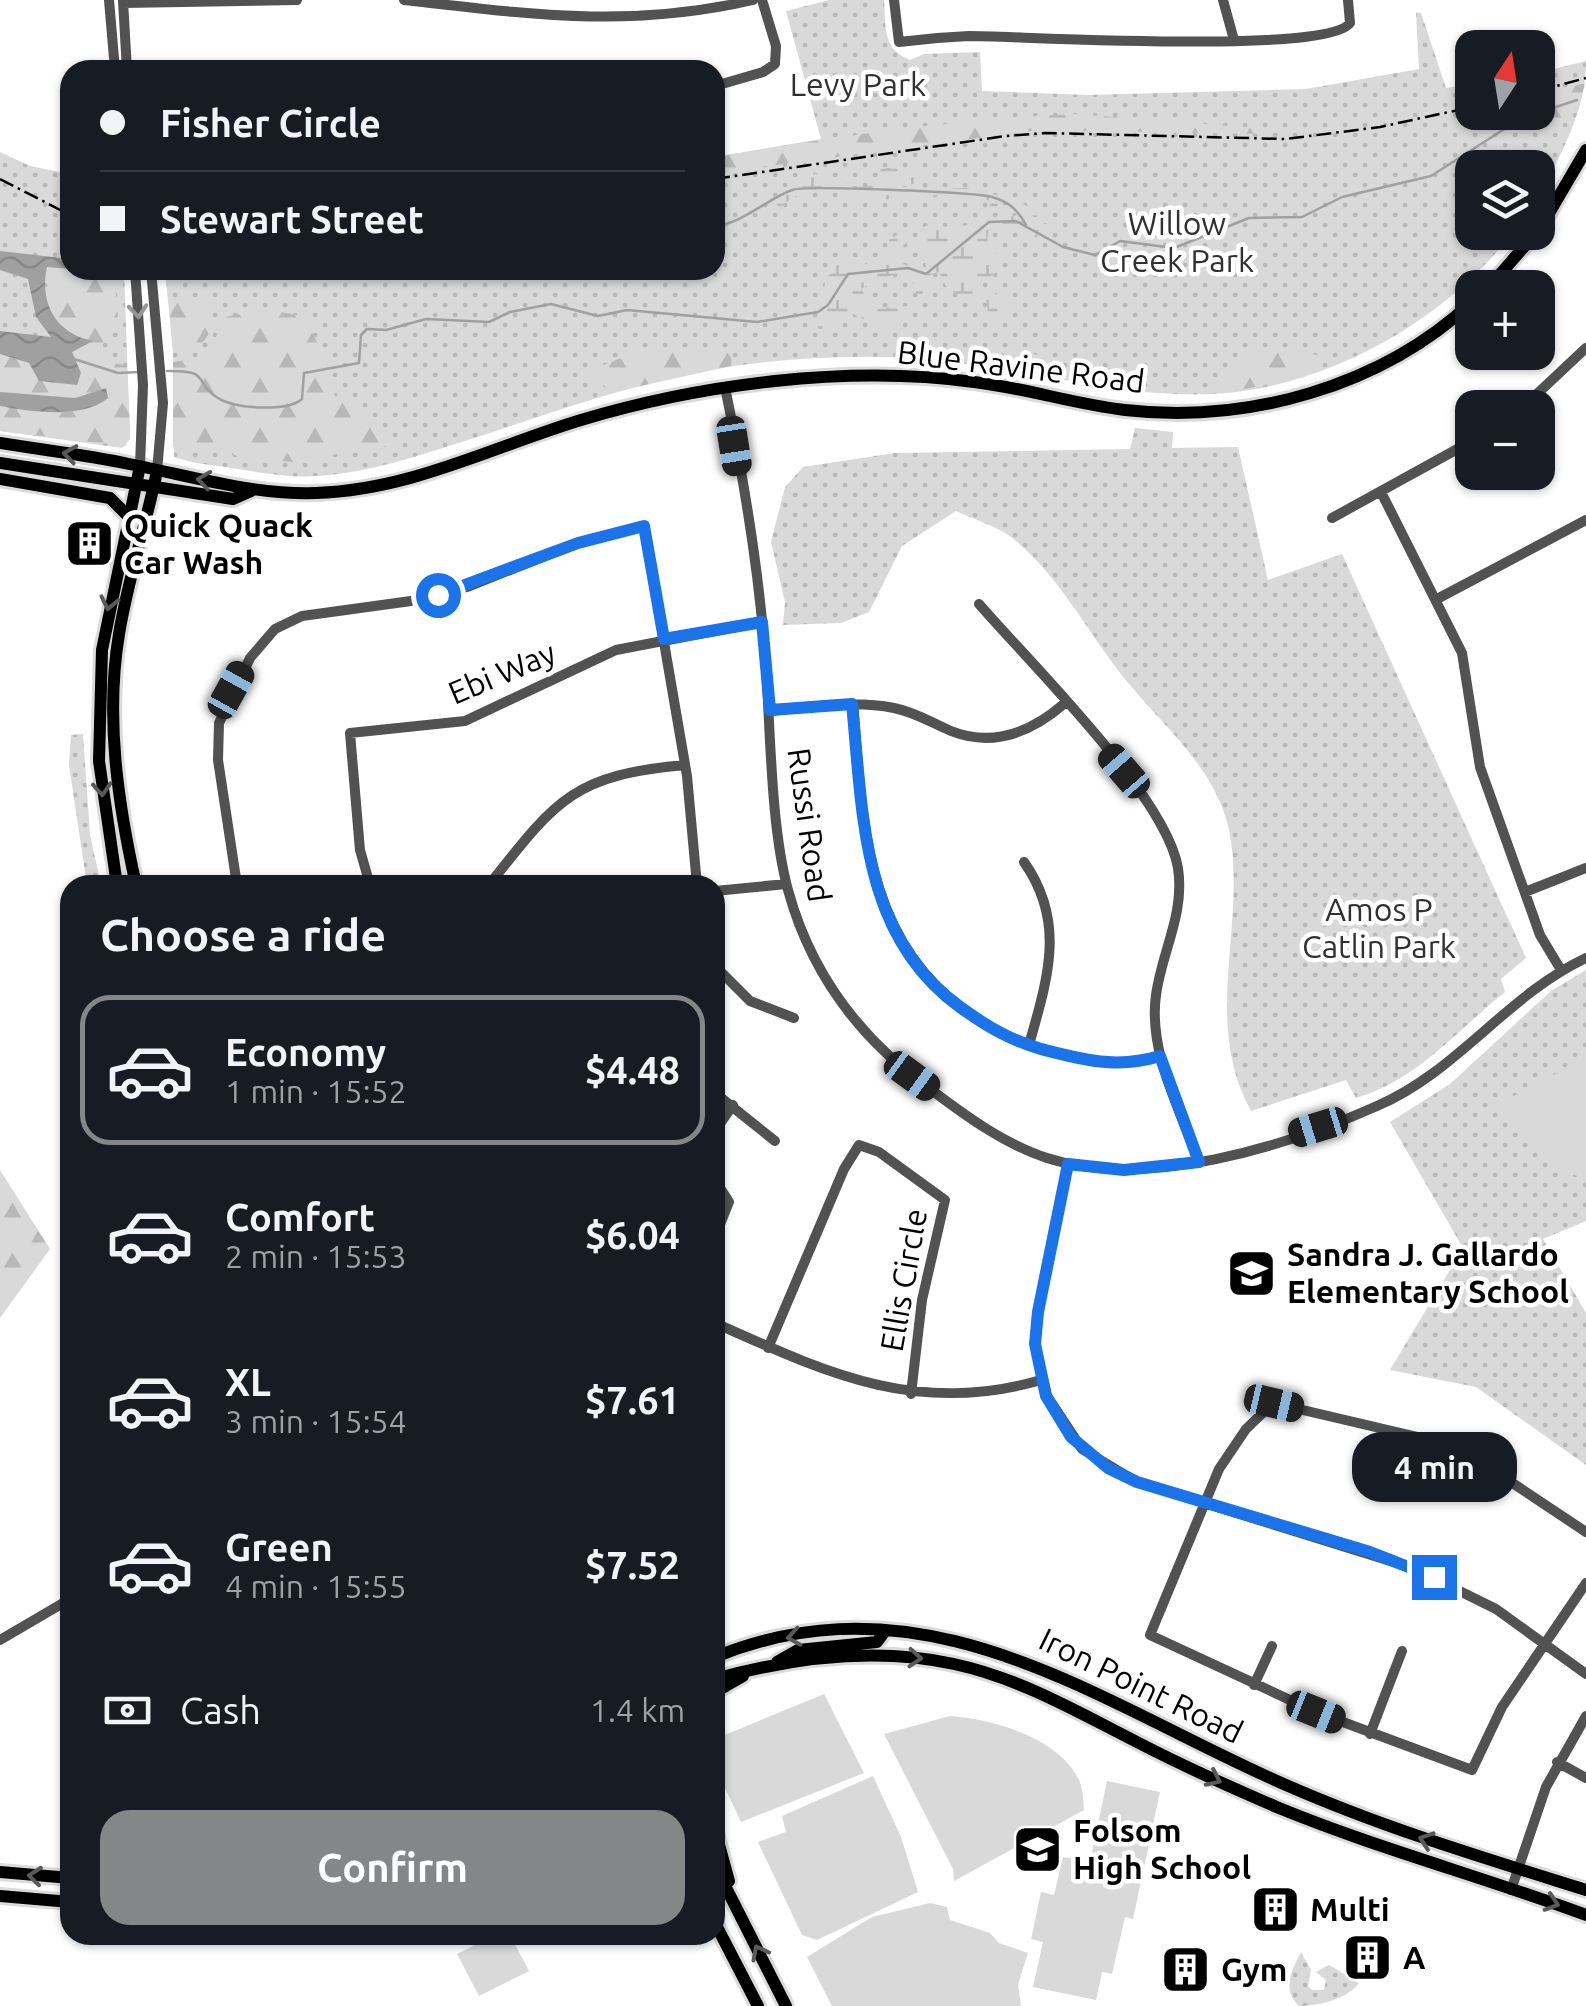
<!DOCTYPE html>
<html lang="en">
<head>
<meta charset="utf-8">
<style>
  :root { --surface:#171b24; --page:#242831; --text:#f1f3f6; --muted:#9ea1a6; --line:#363941; --accent:#858687 }
  body { margin:0; font-family:Ubuntu,sans-serif; background:var(--page); color:var(--text); height:100vh; display:flex; flex-direction:column; font-size:38px; white-space:nowrap }
  * { box-sizing:border-box; margin:0 }
  p { font-size:32px; color:var(--muted) }
  .icon { flex:none; width:55px; height:55px; fill:none; stroke:currentColor; stroke-width:2; stroke-linecap:round; stroke-linejoin:round }
  .map { position:relative; flex:1; overflow:hidden }
  .sheet { position:absolute; left:60px; top:875px; width:665px; height:1070px; display:flex; flex-direction:column; background:var(--surface); border-radius:30px; box-shadow:0 2px 8px #0004 }
  .sheet>* { flex:none }
  .hud { position:absolute; left:60px; top:60px; width:665px; height:220px; border-radius:30px; box-shadow:0 2px 8px #0004; display:grid; align-content:center; height:220px; padding:0 40px; background:var(--surface) }
  .needle { width:65px; rotate:12deg }
  .buttons { position:absolute; left:1455px; top:30px; display:grid; gap:20px }
  .buttons a { display:grid; place-items:center; width:100px; height:100px; border-radius:20px; background:var(--surface); box-shadow:0 2px 8px #0004; font-size:50px }
  .end { position:absolute; width:45px; height:45px; margin:-22px; border:12px solid #1a73e8; background:#fff; box-shadow:0 0 0 5px #fff }
  .from { border-radius:50% }
  .bubble { position:absolute; height:70px; border-radius:30px; background:var(--surface); box-shadow:0 2px 8px #0004; font-size:32px; font-weight:700; line-height:70px; text-align:center }
  .car { position:absolute; width:30px; height:60px; margin:-30px -15px; border-radius:12px; box-shadow:0 0 8px 2px #0007; background:linear-gradient(#222 24%,#8ab4d8 0 40%,#222 0 76%,#8ab4d8 0 86%,#222 0) }
  .hud b { display:flex; align-items:center; gap:35px; height:95px; font-size:38px }
  .hud b+b { border-top:2px solid var(--line) }
  .hud i { width:25px; height:25px; background:var(--text) }
  ul { padding:0; list-style:none }
  li { display:flex; align-items:center; gap:30px; height:150px; margin:0 20px 15px; padding:0 20px; border:5px solid transparent; border-radius:30px }
  li div { flex:1 }
  li b { display:block; font-size:38px }
  li em { font-style:normal; font-weight:700 }
  li.selected { border-color:var(--accent) }
  li>.icon { width:90px; height:90px; stroke-width:1.5 }
  h2 { padding:0 40px; font-size:45px; line-height:120px }
  .pay { display:flex; align-items:center; gap:25px; height:110px; padding:0 40px; font-size:38px }
  .pay p { margin-inline-start:auto }
  .button { display:flex; gap:20px; margin-top:auto; padding:20px 40px }
  .button a { flex:1; height:115px; border-radius:30px; background:var(--accent); color:#fff; font-size:40px; font-weight:700; line-height:115px; text-align:center }
  .map>svg:first-child { display:block }
</style>
</head>
<body>
<div class="map">
<svg width="1586" height="2006" viewBox="0 0 1586 2006">
  <defs>
    <pattern id="grass-dots" width="8" height="8" patternUnits="userSpaceOnUse" patternTransform="scale(2.5)"><rect width="8" height="8" fill="#d9d9d9"/><path d="M2 2h.1M6 6h.1" fill="none" stroke="#b8b8b8" stroke-width="1.8" stroke-linecap="round"/></pattern>
    <pattern id="forest-firs" width="22" height="20" patternUnits="userSpaceOnUse" patternTransform="scale(2.5)"><rect width="22" height="20" fill="#d9d9d9"/><path d="M5 1l3.5 6h-7zM16 11l3.5 6h-7z" fill="#b8b8b8"/></pattern>
    <pattern id="wetland-marsh" width="20" height="14" patternUnits="userSpaceOnUse" patternTransform="scale(2.5)"><rect width="20" height="14" fill="#d9d9d9"/><path d="M1 5h8M5 5V1M11 12h8M15 12V8" fill="none" stroke="#b8b8b8"/></pattern>
    <pattern id="water-waves" width="16" height="10" patternUnits="userSpaceOnUse" patternTransform="scale(2.5)"><rect width="16" height="10" fill="#a0a0a0"/><path d="M0 5q4-4 8 0t8 0" fill="none" stroke="#888"/></pattern>
  </defs>
  <rect width="100%" height="100%" fill="#fff"/>
  <path fill="url(#grass-dots)" d="M829,0H884C886,26 882,49 910,60L924,54L980,52L982,91L1088,95L1306,89L1419,69L1416,12L1421,13L1446,88L1472,84V112H1538V73L1586,61C1586,110 1561,155 1538,197V168H1472V232L1513,233C1451,309 1371,361 1275,385C1167,411 1066,376 960,363C886,353 808,356 734,366C643,379 558,411 471,439C421,455 369,473 317,476C287,478 256,472 226,467C209,465 191,463 174,457L173,352L165,270H715V157L821,139L786,11Z
    M0,152L30,166L70,174V270H124L130,439L122,448L0,431Z
    M1135,428L1173,432L1172,448L1238,447L1268,580L1342,554L1526,958L1501,979L1505,992C1456,1031 1419,1079 1356,1098L1346,1080L1251,1111C1202,1022 1246,928 1230,835C1219,772 1168,731 1130,685C1089,637 1062,577 1011,537C996,526 973,519 956,511L902,546L869,612L841,623L783,625L785,602L771,542L785,487L803,467L895,453L1130,449Z
    M83,734L90,835L101,885H87L69,765L71,735Z
    M1586,970V1221L1543,1239L1586,1313V1465L1476,1387L1390,1370L1463,1248L1390,1122L1450,1084L1551,991Z
    M1301,1952L1311,1970L1308,1986L1312,1990H1324L1326,1980L1316,1972L1329,1965L1359,1983C1348,1999 1318,2006 1299,2006C1281,1989 1292,1970 1301,1952Z"/>
  <path fill="url(#forest-firs)" d="M1585,83L1578,112L1538,126L1535,131L1525,113L1538,112V95Z
    M1076,114L1267,129L1272,134L1038,130L715,173V157C835,137 955,119 1076,114Z
    M46,267L114,273L118,317L103,344V355L110,363L127,365L130,429L126,446L0,431V406C31,412 83,419 108,398L106,388L75,398L0,392V354L29,363L75,365L72,352L91,342L74,337L53,320Z
    M186,299L207,302C218,320 212,335 196,349L173,352L169,302Z
    M262,309L303,316L326,359L335,396L363,413L395,446L357,448L304,463L241,457L210,448L173,447V362L206,357L226,317Z
    M673,346L732,353L731,366L614,392L584,373L636,352Z
    M1272,346L1321,356L1305,377L1230,392L1217,389C1233,366 1243,349 1272,346Z
    M999,350L1032,353L1089,379L978,362L961,354Z
    M0,1170L50,1249L0,1318Z"/>
  <path fill="url(#wetland-marsh)" d="M894,167L921,174L924,179L905,187L888,185V190L966,188L997,195L1002,205L1024,204L1040,216L1029,215L1030,220L1051,225L1050,230L1038,231L1033,239L1017,224L1007,229L994,224L988,231L987,249L1000,255C1005,275 986,274 982,286L1014,304L1009,320L989,326L987,302L970,303L947,288L939,272L924,277L932,288L919,300L909,271L881,278L861,289L874,309L908,306L911,315L899,328L885,330L853,314L830,332L819,330L816,323L826,279L844,257L870,265L888,256L889,240L899,234L909,241L900,247L898,263L927,270L922,249L925,226L960,227L980,221L982,214L1002,220L1017,215L1012,209L992,210L988,200L932,195L912,202L874,198L863,204C834,189 810,182 780,207L771,204L774,197L815,174L859,187L876,185L881,169Z"/>
  <path fill="#d9d9d9" d="M1586,1047V1178C1544,1169 1520,1138 1500,1103L1563,1070Z
    M824,1694L864,1773L741,1822L715,1767V1739Z
    M950,1716C992,1719 1057,1737 1078,1778C1083,1787 1083,1799 1084,1810L954,1881L953,1869L884,1734Z
    M873,1776L901,1837L918,1892L817,1940L802,1935L758,1842L786,1832L782,1816Z
    M1107,1781L1160,1792L1133,1919L1125,1917L1112,1974L1102,1972L1096,2000L1033,1987L1043,1942L1031,1939L1041,1892L1054,1895L1063,1857L1090,1862Z
    M930,1903L947,1907L950,1920L990,1933L999,1943L1028,1953L1018,1984L1021,2006H832L807,1957L872,1917Z
    M495,1935H510L529,1971L479,1996L457,1954Z"/>
  <path fill="url(#water-waves)" d="M0,251L70,259V269L47,267C39,303 56,334 93,341L72,352L81,373L77,385L39,381L29,363L0,354V331L51,337L36,317L28,279L0,270Z
    M106,388L108,398C83,419 31,412 0,406V392L75,398Z"/>
  <g fill="none" stroke-linecap="round" stroke-linejoin="round">
    <path stroke="#a0a0a0" stroke-width="2.5" d="M1526,117L1577,100
      M715,226C744,223 765,200 792,190C805,185 973,192 992,197C1009,202 1017,209 1026,225
      M308,270H344
      M74,359L118,373L139,372
      M167,371C213,370 192,382 218,398C235,409 287,412 302,399L304,373L359,363L361,335L367,329L386,330L426,319L489,322L510,312L551,304L598,316L627,310L757,322L818,312L828,305L848,274L908,268L926,274L989,222L1016,221L1063,247L1095,255L1120,241L1174,248L1249,218L1302,217L1342,197L1431,176L1520,119"/>
    <defs>
      <path id="major" d="M1538,232L1586,150
        M1488,288L1537,232
        M0,443C43,450 86,455 129,464C191,476 252,495 316,493C411,490 492,447 581,420C644,401 710,388 775,381C841,374 909,373 974,382C1025,388 1074,404 1125,410C1247,424 1381,387 1472,302
        M0,463L233,499L251,491
        M0,479L110,498L127,515
        M117,885L99,761L102,650L140,466
        M136,885C118,804 105,718 119,634C128,579 146,525 157,471
        M715,1657C929,1570 1100,1704 1286,1785C1384,1828 1484,1858 1586,1890
        M777,1662L798,1650L877,1642L885,1631
        M715,1679C791,1658 876,1647 954,1664C1019,1678 1076,1711 1135,1741C1181,1765 1230,1787 1279,1808C1379,1849 1484,1877 1586,1915
        M715,1692L743,1676
        M715,1830L729,1881
        M715,1866L786,2006
        M0,1872L70,1878
        M0,1896L70,1902
        M715,1923L758,2006"/>
    </defs>
    <use href="#major" stroke="#dbdbdb" stroke-width="18"/>
    <path stroke="#525252" stroke-width="10" d="M109,0L115,70
      M404,0C528,14 629,29 753,0
      M894,0L899,42C922,39 945,37 969,36C1022,36 1328,55 1350,23L1348,0
      M1223,0L1234,40
      M123,1L127,70
      M123,3L297,0
      M715,86L763,72L775,64L776,46L762,0
      M135,270L143,385L140,466
      M151,270L163,403L157,471
      M725,387C742,470 757,558 764,642C771,717 769,820 788,890C811,974 860,1039 930,1089C966,1116 1004,1144 1047,1158C1146,1190 1285,1147 1377,1106C1457,1072 1507,995 1586,958
      M1522,408L1586,348
      M1381,492L1462,653L1480,767L1540,935L1561,970
      M1332,518L1472,441
      M1437,599L1586,520
      M979,604C1031,664 1166,796 1178,868C1185,914 1162,951 1156,995C1148,1052 1180,1109 1199,1162
      M853,704C863,819 863,938 967,1012C991,1029 1012,1041 1041,1049C1083,1060 1117,1069 1160,1056
      M769,711C810,707 853,700 894,708C915,712 932,723 951,731C994,748 1033,731 1065,703
      M1024,862C1067,923 1047,980 1029,1045
      M237,885L218,760L219,723L250,658L275,629L302,616L411,601L467,587L578,543L644,526L687,776L697,885
      M370,885L360,850L350,733L465,721L616,650L762,622
      M489,885C556,800 573,775 685,765
      M715,891L786,884
      M1525,892L1586,868
      M715,966L750,1001L794,1018
      M715,1093L775,1141
      M715,1131L733,1105
      M1068,1164L1038,1312L1035,1344L1047,1396L1082,1449L1137,1482L1413,1568L1496,1609L1586,1674
      M715,1180L729,1202L715,1237
      M715,1323C827,1373 917,1416 1041,1380
      M768,1348L844,1169L859,1145L879,1152L945,1200L922,1300L911,1394
      M1422,1438L1451,1464L1493,1470
      M1586,1532L1493,1470L1466,1440L1422,1438L1273,1403L1246,1429L1219,1469L1150,1635L1316,1712L1472,1770L1502,1707L1586,1583
      M0,1640L70,1599
      M1254,1685L1272,1646
      M1370,1734L1402,1651
      M1557,1762L1586,1778
      M1511,1890L1546,1787L1586,1716"/>
    <use href="#major" stroke="#000" stroke-width="12"/>
    <path stroke="#000" stroke-width="2.5" stroke-dasharray="15 5 2.5 5" stroke-linecap="butt" d="M1538,91L1586,78
      M0,179L70,215
      M715,179L1006,136L1045,133L1286,139L1380,127L1472,107"/>
  </g>
  <defs><path id="oneway-chevron" d="M-2-3.5L2.5 0L-2 3.5" fill="none" stroke-width="1.6" stroke-linecap="round" stroke-linejoin="round" transform="scale(2.5)"/></defs>
  <use stroke="#979797" href="#oneway-chevron" transform="translate(138 311) rotate(85)"/>
  <g stroke="#595959">
    <use href="#oneway-chevron" transform="translate(70 454) rotate(-171)"/>
    <use href="#oneway-chevron" transform="translate(204 480) rotate(-172)"/>
    <use href="#oneway-chevron" transform="translate(109 603) rotate(102)"/>
    <use href="#oneway-chevron" transform="translate(102 789) rotate(86)"/>
    <use href="#oneway-chevron" transform="translate(794 1637) rotate(170)"/>
    <use href="#oneway-chevron" transform="translate(915 1658) rotate(4)"/>
    <use href="#oneway-chevron" transform="translate(1214 1779) rotate(25)"/>
    <use href="#oneway-chevron" transform="translate(1426 1840) rotate(-161)"/>
    <use href="#oneway-chevron" transform="translate(35 1876) rotate(-174)"/>
    <use href="#oneway-chevron" transform="translate(1552 1903) rotate(18)"/>
    <use href="#oneway-chevron" transform="translate(759 1952) rotate(-117)"/>
  </g>
  <g fill="none" stroke-linecap="round" stroke-linejoin="round">
    <path stroke="#1a73e8" stroke-width="12" d="M438,595L578,543L644,526L664,639L762,622L770,710L852,704C863,814 861,936 960,1007C986,1026 1010,1040 1041,1049C1083,1060 1117,1069 1160,1056L1199,1162L1124,1170L1068,1164L1038,1312L1035,1344L1046,1396L1071,1437L1108,1468L1137,1482L1370,1552L1434,1577"/>
  </g>
  <defs>
    <symbol id="building-square" viewBox="-11 -11 22 22"><rect x="-9" y="-9" width="18" height="18" rx="4" fill="#000" stroke="#fff"/><path d="M-4-6H4V6H1V3H-1V6H-4ZM-2.5-4.3h1.7v1.8h-1.7ZM.8-4.3h1.7v1.8H.8ZM-2.5-1h1.7V.8h-1.7ZM.8-1h1.7V.8H.8Z" fill="#fff"/></symbol>
    <symbol id="school-square" viewBox="-11 -11 22 22"><rect x="-9" y="-9" width="18" height="18" rx="4" fill="#000" stroke="#fff"/><path d="M0-5L7-2L0 1L-7-2ZM-4 1L0 2.5L4 1V4Q0 6-4 4Z" fill="#fff"/></symbol>
  </defs>
  <g fill-rule="evenodd">
    <use href="#building-square" x="62" y="516" width="55" height="55"/>
    <use href="#school-square" x="1224" y="1246" width="55" height="55"/>
    <use href="#school-square" x="1010" y="1822" width="55" height="55"/>
    <use href="#building-square" x="1248" y="1882" width="55" height="55"/>
    <use href="#building-square" x="1340" y="1930" width="55" height="55"/>
    <use href="#building-square" x="1158" y="1942" width="55" height="55"/>
  </g>
  <g text-anchor="middle" stroke-width="9" stroke-linejoin="round" paint-order="stroke">
    <g font-size="32" fill="#303030" stroke="#fff">
      <text x="858" y="96">Levy Park</text>
      <text x="1177" y="235">Willow<tspan x="1177" dy="37">Creek Park</tspan></text>
      <text x="1379" y="921">Amos P<tspan x="1379" dy="37">Catlin Park</tspan></text>
    </g>
    <g font-size="32" fill="#000" stroke="#fff">
      <text transform="translate(1021 367) rotate(7)" y="11">Blue Ravine Road</text>
      <text transform="translate(502 673) rotate(-23)" y="11">Ebi Way</text>
      <text transform="translate(809 825) rotate(82)" y="11">Russi Road</text>
      <text transform="translate(904 1280) rotate(-80)" y="11">Ellis Circle</text>
      <text transform="translate(1141 1686) rotate(26)" y="11">Iron Point Road</text>
    </g>
    <g font-size="32" font-weight="bold" fill="#000" stroke="#fff" text-anchor="start">
      <text x="124" y="537">Quick Quack<tspan x="124" dy="37">Car Wash</tspan></text>
      <text x="1287" y="1266">Sandra J. Gallardo<tspan x="1287" dy="37">Elementary School</tspan></text>
      <text x="1073" y="1842">Folsom<tspan x="1073" dy="37">High School</tspan></text>
      <text x="1310" y="1921">Multi</text>
      <text x="1403" y="1969">A</text>
      <text x="1221" y="1981">Gym</text>
    </g>
  </g>
</svg>
<div class="buttons">
<a><svg class="needle" viewBox="-14 -14 28 28"><path d="M0-13l5 13h-10z" fill="#e53935"/><path d="M0 13l5-13h-10z" fill="#9ea1a6"/></svg></a>
<a><svg class="icon" aria-label="layers" viewBox="0 0 24 24"><path d="M12 4l9 5-9 5-9-5zM3 14l9 5 9-5"/></svg></a>
<a>+</a>
<a>−</a>
</div>
<i class="end from" style="left:438px;top:595px"></i>
<i class="end" style="left:1434px;top:1577px"></i>
<div class="bubble" style="left:1352px;top:1432px;width:165px">4 min</div>
<i class="car" style="left:734px;top:446px;rotate:171deg"></i>
<i class="car" style="left:231px;top:690px;rotate:29deg"></i>
<i class="car" style="left:1124px;top:771px;rotate:319deg"></i>
<i class="car" style="left:912px;top:1076px;rotate:126deg"></i>
<i class="car" style="left:1318px;top:1127px;rotate:253deg"></i>
<i class="car" style="left:1274px;top:1403px;rotate:103deg"></i>
<i class="car" style="left:1316px;top:1712px;rotate:112deg"></i>
<div class="hud">
<b><i class="from"></i>Fisher Circle</b>
<b><i></i>Stewart Street</b>
</div>
<section class="sheet">
<h2>Choose a ride</h2>
<ul>
<li class="selected"><svg class="icon" aria-label="car" viewBox="0 0 24 24"><path d="M5 17H2v-5l4-1 3-4h7l3 4 3 1v5h-3M9 17h6M6 11h13"/><circle cx="7" cy="17" r="2"/><circle cx="17" cy="17" r="2"/></svg><div><b>Economy</b><p>1 min · 15:52</p></div><em>$4.48</em></li>
<li><svg class="icon" aria-label="car" viewBox="0 0 24 24"><path d="M5 17H2v-5l4-1 3-4h7l3 4 3 1v5h-3M9 17h6M6 11h13"/><circle cx="7" cy="17" r="2"/><circle cx="17" cy="17" r="2"/></svg><div><b>Comfort</b><p>2 min · 15:53</p></div><em>$6.04</em></li>
<li><svg class="icon" aria-label="car" viewBox="0 0 24 24"><path d="M5 17H2v-5l4-1 3-4h7l3 4 3 1v5h-3M9 17h6M6 11h13"/><circle cx="7" cy="17" r="2"/><circle cx="17" cy="17" r="2"/></svg><div><b>XL</b><p>3 min · 15:54</p></div><em>$7.61</em></li>
<li><svg class="icon" aria-label="car" viewBox="0 0 24 24"><path d="M5 17H2v-5l4-1 3-4h7l3 4 3 1v5h-3M9 17h6M6 11h13"/><circle cx="7" cy="17" r="2"/><circle cx="17" cy="17" r="2"/></svg><div><b>Green</b><p>4 min · 15:55</p></div><em>$7.52</em></li>
</ul>
<div class="pay"><svg class="icon" aria-label="cash" viewBox="0 0 24 24"><path d="M3 7h18v10H3z"/><circle cx="12" cy="12" r="2"/></svg>Cash<p>1.4 km</p></div>
<div class="button"><a>Confirm</a></div>
</section>
</div>
</body>
</html>
